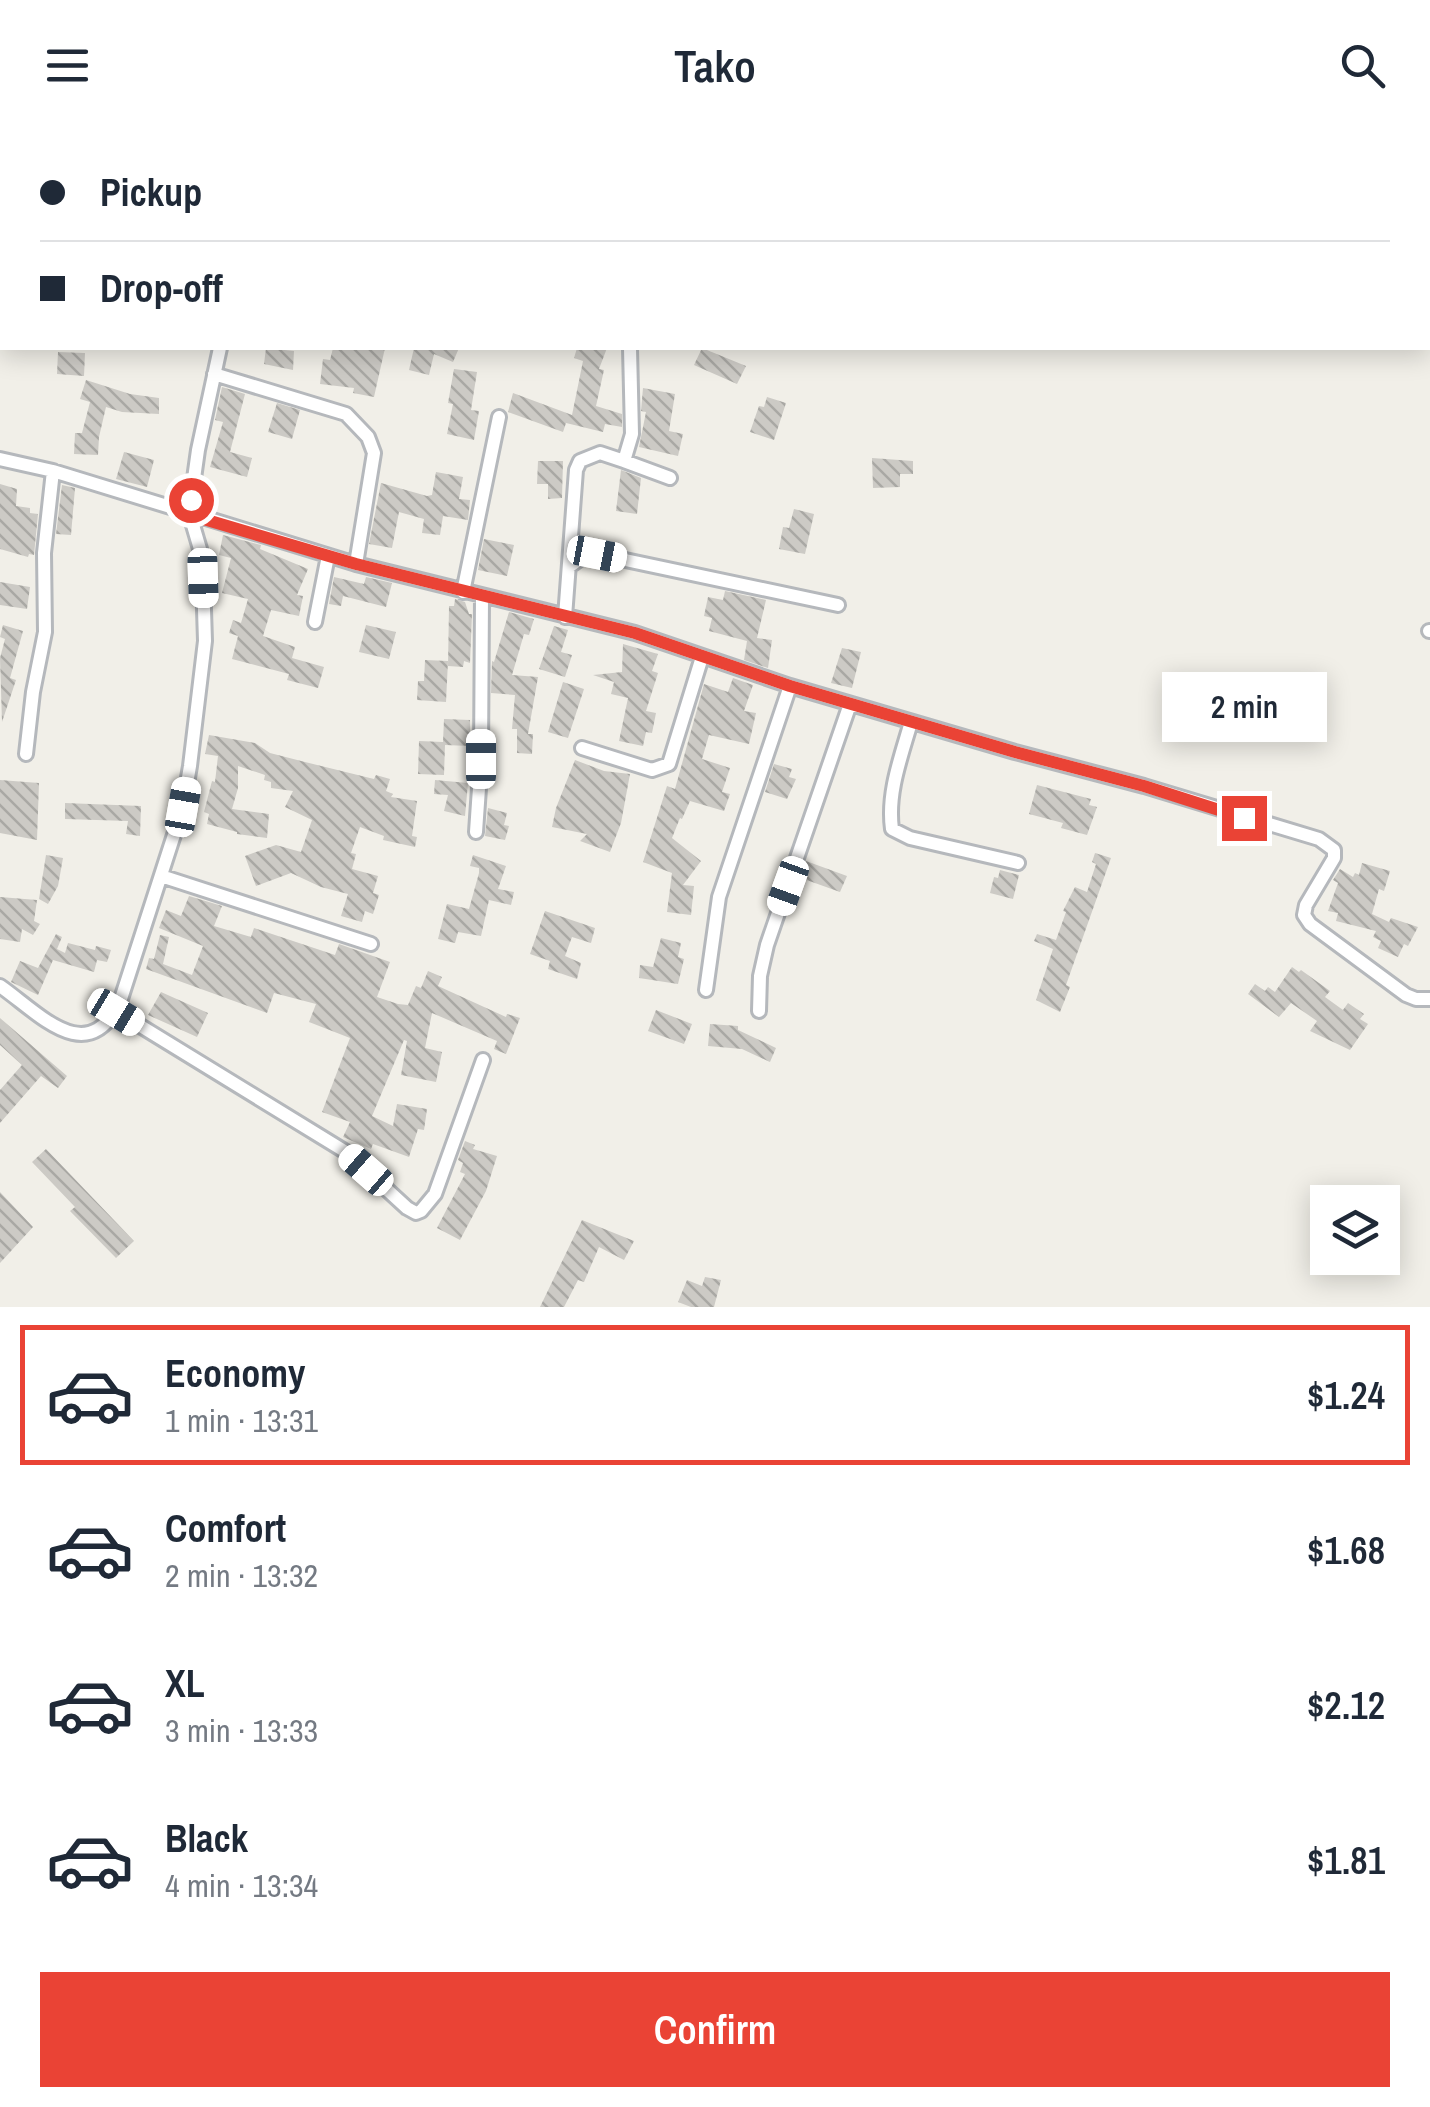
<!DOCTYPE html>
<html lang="en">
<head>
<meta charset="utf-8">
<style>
  :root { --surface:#fff; --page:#f2f2f3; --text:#1f2937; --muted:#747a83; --line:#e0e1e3; --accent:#ea4335 }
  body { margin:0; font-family:"Archivo Narrow",sans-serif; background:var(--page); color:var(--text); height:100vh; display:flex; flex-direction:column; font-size:38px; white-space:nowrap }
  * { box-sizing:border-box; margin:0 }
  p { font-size:32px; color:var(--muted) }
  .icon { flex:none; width:55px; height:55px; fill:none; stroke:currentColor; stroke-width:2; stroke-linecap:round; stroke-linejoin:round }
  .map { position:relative; height:1177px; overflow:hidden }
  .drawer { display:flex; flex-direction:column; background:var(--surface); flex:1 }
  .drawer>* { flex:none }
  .hud { position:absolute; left:0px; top:0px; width:1430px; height:220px; box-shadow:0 5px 25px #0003; display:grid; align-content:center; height:220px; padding:0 40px; background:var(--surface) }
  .fabs { position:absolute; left:1310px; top:1055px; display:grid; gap:20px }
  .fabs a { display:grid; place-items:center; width:90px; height:90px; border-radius:0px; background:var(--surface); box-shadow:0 5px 25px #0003; font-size:50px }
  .end { position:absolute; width:45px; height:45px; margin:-22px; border:12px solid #ea4335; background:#fff; box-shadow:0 0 0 5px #fff }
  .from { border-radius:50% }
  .bubble { position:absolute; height:70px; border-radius:0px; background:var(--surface); box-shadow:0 5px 25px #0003; font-size:32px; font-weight:600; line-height:70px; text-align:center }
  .car { position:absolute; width:30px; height:60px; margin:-30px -15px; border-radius:12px; box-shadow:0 0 8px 2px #0007; background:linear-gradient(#fff 24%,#345 0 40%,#fff 0 76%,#345 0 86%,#fff 0) }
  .hud b { display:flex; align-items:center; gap:35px; height:95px; font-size:38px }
  .hud b+b { border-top:2px solid var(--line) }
  .hud i { width:25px; height:25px; background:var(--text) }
  ul { padding:18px 0 0; list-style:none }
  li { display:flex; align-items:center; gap:30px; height:140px; margin:0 20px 15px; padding:0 20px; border:5px solid transparent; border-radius:0px }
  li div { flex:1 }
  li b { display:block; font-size:38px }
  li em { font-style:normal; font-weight:600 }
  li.current { border-color:var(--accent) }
  li>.icon { width:90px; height:90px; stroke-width:1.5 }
  .action { display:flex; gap:20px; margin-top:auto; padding:20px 40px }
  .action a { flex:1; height:115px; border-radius:0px; background:var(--accent); color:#fff; font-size:40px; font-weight:600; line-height:115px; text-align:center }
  header { display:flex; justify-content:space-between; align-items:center; height:130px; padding:0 40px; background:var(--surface); font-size:45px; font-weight:600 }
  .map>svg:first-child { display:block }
</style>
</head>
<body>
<header><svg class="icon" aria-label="menu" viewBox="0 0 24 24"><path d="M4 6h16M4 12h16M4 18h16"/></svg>Tako<svg class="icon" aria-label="search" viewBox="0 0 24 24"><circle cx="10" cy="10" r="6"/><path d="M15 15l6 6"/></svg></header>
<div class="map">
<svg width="1430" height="1177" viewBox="0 0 1430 1177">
  <defs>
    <pattern id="building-back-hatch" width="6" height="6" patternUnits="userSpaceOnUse" patternTransform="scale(2.5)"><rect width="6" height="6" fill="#cccac5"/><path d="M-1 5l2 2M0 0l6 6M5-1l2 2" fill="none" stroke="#a9a8a4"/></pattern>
  </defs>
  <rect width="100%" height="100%" fill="#f1efe8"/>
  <path fill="url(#building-back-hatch)" d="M266,218L294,221L293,240L264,234Z
    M333,218H385L374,267L353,263L354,258L320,254L323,229L330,230Z
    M414,218H459L453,232L434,224L429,245L409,240Z
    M577,218H607L599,239L604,240L596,276L622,284V297L605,294L603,302L566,293L563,302L508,282L513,263L572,285L583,231L574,228Z
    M702,218L746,236L737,254L694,235Z
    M58,222L85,223L84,246L57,244Z
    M454,239L477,242L471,280L479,281L474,310L447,304L453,274L448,273Z
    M86,250L130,264L159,268V284L122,282L106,277L99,307L98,325L74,324L75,303H82L90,272L80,269Z
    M222,257L245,264L230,322L252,328L247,347L210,337L223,292L215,290Z
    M643,258L675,264L669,301L683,304L678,326L639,317L646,282L641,281Z
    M767,267L786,273L774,310L750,302L759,276L764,277Z
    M277,273L300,280L292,309L268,302Z
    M124,322L154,330L147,357L116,349Z
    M872,328L913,331V344H900V357L873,358Z
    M538,331H563L562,368L548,369V354H537Z
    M621,340L641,348L637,384L616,381Z
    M436,342L463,347L459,369L470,370L468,390L443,386L440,405L422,403L424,389L399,382L392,418L369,414L381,353L427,366L432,365Z
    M0,354L17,359L16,376L30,378V383L38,384L34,425L29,424L28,427L0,419Z
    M62,355L75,358L71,405L56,404Z
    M794,379L814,384L805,424L779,419L783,397L789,398Z
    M223,405L261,415L260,419L308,439L297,465L303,466L299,486L271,480L263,506L295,517L292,528L324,537L318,558L287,550L289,544L232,529L238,506L229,503L233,490L241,493L248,469L222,463L231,428L219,425Z
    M484,409L514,415L507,446L478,440Z
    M334,447L364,454L366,447L392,453L386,477L343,466L341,476L329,474Z
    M0,452L30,457L27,479L0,475Z
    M725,461L766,470L757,508L772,510L768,538L744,530L747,511L709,501L712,488L704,486L708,467L723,470Z
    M455,469L465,472L469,484H472L470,533L464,531L463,537L448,536L449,476H454Z
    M509,482L534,489L529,505L524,504L512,545L538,547L528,604H533L532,624L517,623V599H512L515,565L491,563L492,531L494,532Z
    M3,495L23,501L10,548L16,550L2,592L0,528L5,509L0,507Z
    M366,495L396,502L389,529L359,522Z
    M554,496L568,500L561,522L572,525L565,547L539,539Z
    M623,514L658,524L652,541L658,543L646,581L656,583L652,603L646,602L643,616L619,611L628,568L611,564L614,552L593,545L622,542Z
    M842,518L861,522L852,558L831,553Z
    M425,530L448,531L446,572L417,570L418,551H424Z
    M733,548L753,555L744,581L756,583L749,614L709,605L702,629L730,638L722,662L730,664L724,681L690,671L682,689L680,688L672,708L701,731L683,755L694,756L691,785L667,782L672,743L643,732L667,656L675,659L704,554L728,562Z
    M563,552L584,559L568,608L548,602Z
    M444,589L470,590V616L445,615L444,645L418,644L419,611L443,612Z
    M209,605L255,613L270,623L305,632L374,649L376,645L390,649L386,661L393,664L391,667L417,671L412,706L417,707L415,717L383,710L384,706L360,697L351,723L356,724L352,739L378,746L373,763L379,765L373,784L365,781L362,792L341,786L348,764L321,757L291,743L256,756L245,726L276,715L301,722L312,690L285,677L293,661L271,658V652L264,650L265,645L238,636V658L232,679L269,684L267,708L237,704V702L207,694L209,684L204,682L212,651L215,652L218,626L205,624Z
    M575,630L604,641L630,644L621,693L610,722L580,711L587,704L552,697L556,678Z
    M774,634L792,639L789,647L796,649L787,669L765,662Z
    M0,650L39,653L37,710L0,703Z
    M435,650L468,653L465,686L444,681L448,665L434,664Z
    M1037,655L1091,669L1089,675L1097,677L1087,705L1061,698L1063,693L1029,684Z
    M65,673L141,676L140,706L126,704L128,691L65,689Z
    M488,678L507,683L504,695L509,696L505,710L485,706Z
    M1095,723L1111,728L1066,855L1070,857L1060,882L1036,870L1053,819L1034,811L1037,804L1056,810L1066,782L1063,781L1075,757L1087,762L1096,734L1092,732Z
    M46,725L63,728L58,756L48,774L39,769Z
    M473,725L506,736L498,759L514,762L511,775L489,770L481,806L458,802L455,813L438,809L447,774L469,779L479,743V738L470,736Z
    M806,731L847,746L840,762L801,748Z
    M1362,733L1390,741L1384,761L1379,759L1372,784L1389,792L1391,788L1418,797L1408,816L1404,814L1398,827L1378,818L1381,811L1373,807L1376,801L1336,791L1338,783L1328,781L1338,753L1333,750L1340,739L1353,747L1355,743L1359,745Z
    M1000,740L1019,745L1013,769L990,763L994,747L998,748Z
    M189,766L222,776L214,796L251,807L254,798L335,825L339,814L390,832L377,867L398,874L408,875L416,856L421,858L428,841L442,847L438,856L506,887L507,884L520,888L506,924L494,919L497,911L432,883L425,918L442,922L436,952L401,945L407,911L404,910L372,986L393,996L397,974L427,979L424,1000L418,999L409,1027L373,1014L371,1019L343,1007L350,992L322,982L350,908L309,892L316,874L274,863L267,883L146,839L149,828L154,829L160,805L169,807L163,834L192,845L203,816L159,798L166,780L181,786Z
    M0,767L37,770L34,791L40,794L33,805L22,799L20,812L0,809Z
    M545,781L595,798L591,813L572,807L565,826L581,833L577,849L548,839L550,831L530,824Z
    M56,804L62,807L57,819L65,823L68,813L95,820L96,816L111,820L107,832L97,830L94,842L53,830L38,865L11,852L20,831L38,838Z
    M661,808L681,813L678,827L684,829L678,854L639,848L640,835L653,837Z
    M1292,837L1299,842L1301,840L1330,861L1325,867L1343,880L1348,873L1364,884L1360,889L1368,894L1350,920L1310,901L1317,891L1291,873L1279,887L1248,864L1255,854L1265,861L1268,857L1275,862Z
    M161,862L208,883L197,907L148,885Z
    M656,880L692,894L684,914L648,901Z
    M0,888L67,946L58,958L41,946L0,993V960L22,935L0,915Z
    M710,894L738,896V900L776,918L770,932L742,919L708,916Z
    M465,1011L475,1015L473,1019L497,1026L486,1061L460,1110L437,1098L465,1044L460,1042L463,1033L458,1030Z
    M46,1019L134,1111L116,1128L70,1081L75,1077L32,1032Z
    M0,1062L33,1097L0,1133Z
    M582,1090L634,1111L624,1130L599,1117L584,1152L578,1150L564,1177H540Z
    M705,1147L721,1150L714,1177H691L678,1172L687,1150L702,1156Z"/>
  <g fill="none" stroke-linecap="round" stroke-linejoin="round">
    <defs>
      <path id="minor" d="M420,0L424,2
        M290,2L291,0
        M538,2L548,0
        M0,73L2,69
        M214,244L346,284L368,307L374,323L356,434
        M0,329L53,341L356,434L635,503L790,556L1015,622L1144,656L1319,709L1334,720V728L1306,775L1304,785L1310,794L1406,865L1416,869H1430
        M624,331L670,348
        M570,436L584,426L597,424L838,475
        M463,462L499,287
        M565,487L576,340L580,331L600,323L624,331L632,304L630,218
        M315,492L328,426
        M1429,501H1430
        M911,592C901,627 887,663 892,699L910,708L1018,733
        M582,618L652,640L669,634L702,527
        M26,624L33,562L45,502L44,423L53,341
        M476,702L481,629L482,467
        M161,746L371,814
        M0,856C40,884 87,939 120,872L183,677L190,636L205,511L203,448L200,419L190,385L191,370L198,320L220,218
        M706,860L719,767L790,556
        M116,881L346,1022L407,1078L416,1083L421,1081L435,1064L483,930
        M759,881L760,846L767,815L850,574"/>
    </defs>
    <use href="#minor" stroke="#b5b8bc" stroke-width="18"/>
    <use href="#minor" stroke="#fff" stroke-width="12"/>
  </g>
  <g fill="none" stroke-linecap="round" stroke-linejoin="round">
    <path stroke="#ea4335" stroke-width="12" d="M191,370L190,385L356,434L635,503L790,556L1015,622L1144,656L1244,688"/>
  </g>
</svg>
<div class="fabs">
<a><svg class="icon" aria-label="layers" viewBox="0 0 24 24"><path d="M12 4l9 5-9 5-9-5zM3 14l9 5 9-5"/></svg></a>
</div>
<i class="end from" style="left:191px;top:370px"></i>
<i class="end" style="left:1244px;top:688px"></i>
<div class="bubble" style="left:1162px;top:542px;width:165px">2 min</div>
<i class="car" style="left:597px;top:424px;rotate:101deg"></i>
<i class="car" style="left:203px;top:448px;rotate:178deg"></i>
<i class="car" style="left:481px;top:629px;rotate:0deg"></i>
<i class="car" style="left:183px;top:677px;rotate:10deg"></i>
<i class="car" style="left:788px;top:756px;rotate:200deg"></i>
<i class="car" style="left:116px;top:882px;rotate:121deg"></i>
<i class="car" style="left:366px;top:1040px;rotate:311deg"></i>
<div class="hud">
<b><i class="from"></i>Pickup</b>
<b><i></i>Drop-off</b>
</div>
</div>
<section class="drawer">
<ul>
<li class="current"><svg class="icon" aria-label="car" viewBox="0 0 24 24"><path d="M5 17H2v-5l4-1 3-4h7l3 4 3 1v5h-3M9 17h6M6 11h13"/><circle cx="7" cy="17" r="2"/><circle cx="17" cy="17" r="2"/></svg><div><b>Economy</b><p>1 min · 13:31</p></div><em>$1.24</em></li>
<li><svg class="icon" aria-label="car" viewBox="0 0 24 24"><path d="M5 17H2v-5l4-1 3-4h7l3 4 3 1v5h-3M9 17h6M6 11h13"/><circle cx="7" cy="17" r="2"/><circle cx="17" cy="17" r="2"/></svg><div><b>Comfort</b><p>2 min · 13:32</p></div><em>$1.68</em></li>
<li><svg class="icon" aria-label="car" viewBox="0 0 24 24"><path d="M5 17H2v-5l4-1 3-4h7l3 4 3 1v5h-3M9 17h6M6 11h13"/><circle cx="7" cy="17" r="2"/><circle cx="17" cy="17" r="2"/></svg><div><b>XL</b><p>3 min · 13:33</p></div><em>$2.12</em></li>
<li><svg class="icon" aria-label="car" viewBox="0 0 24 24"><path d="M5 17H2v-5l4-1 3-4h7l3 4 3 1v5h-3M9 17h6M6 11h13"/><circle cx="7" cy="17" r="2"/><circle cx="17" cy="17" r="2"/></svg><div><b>Black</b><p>4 min · 13:34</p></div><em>$1.81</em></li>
</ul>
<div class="action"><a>Confirm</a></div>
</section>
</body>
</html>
